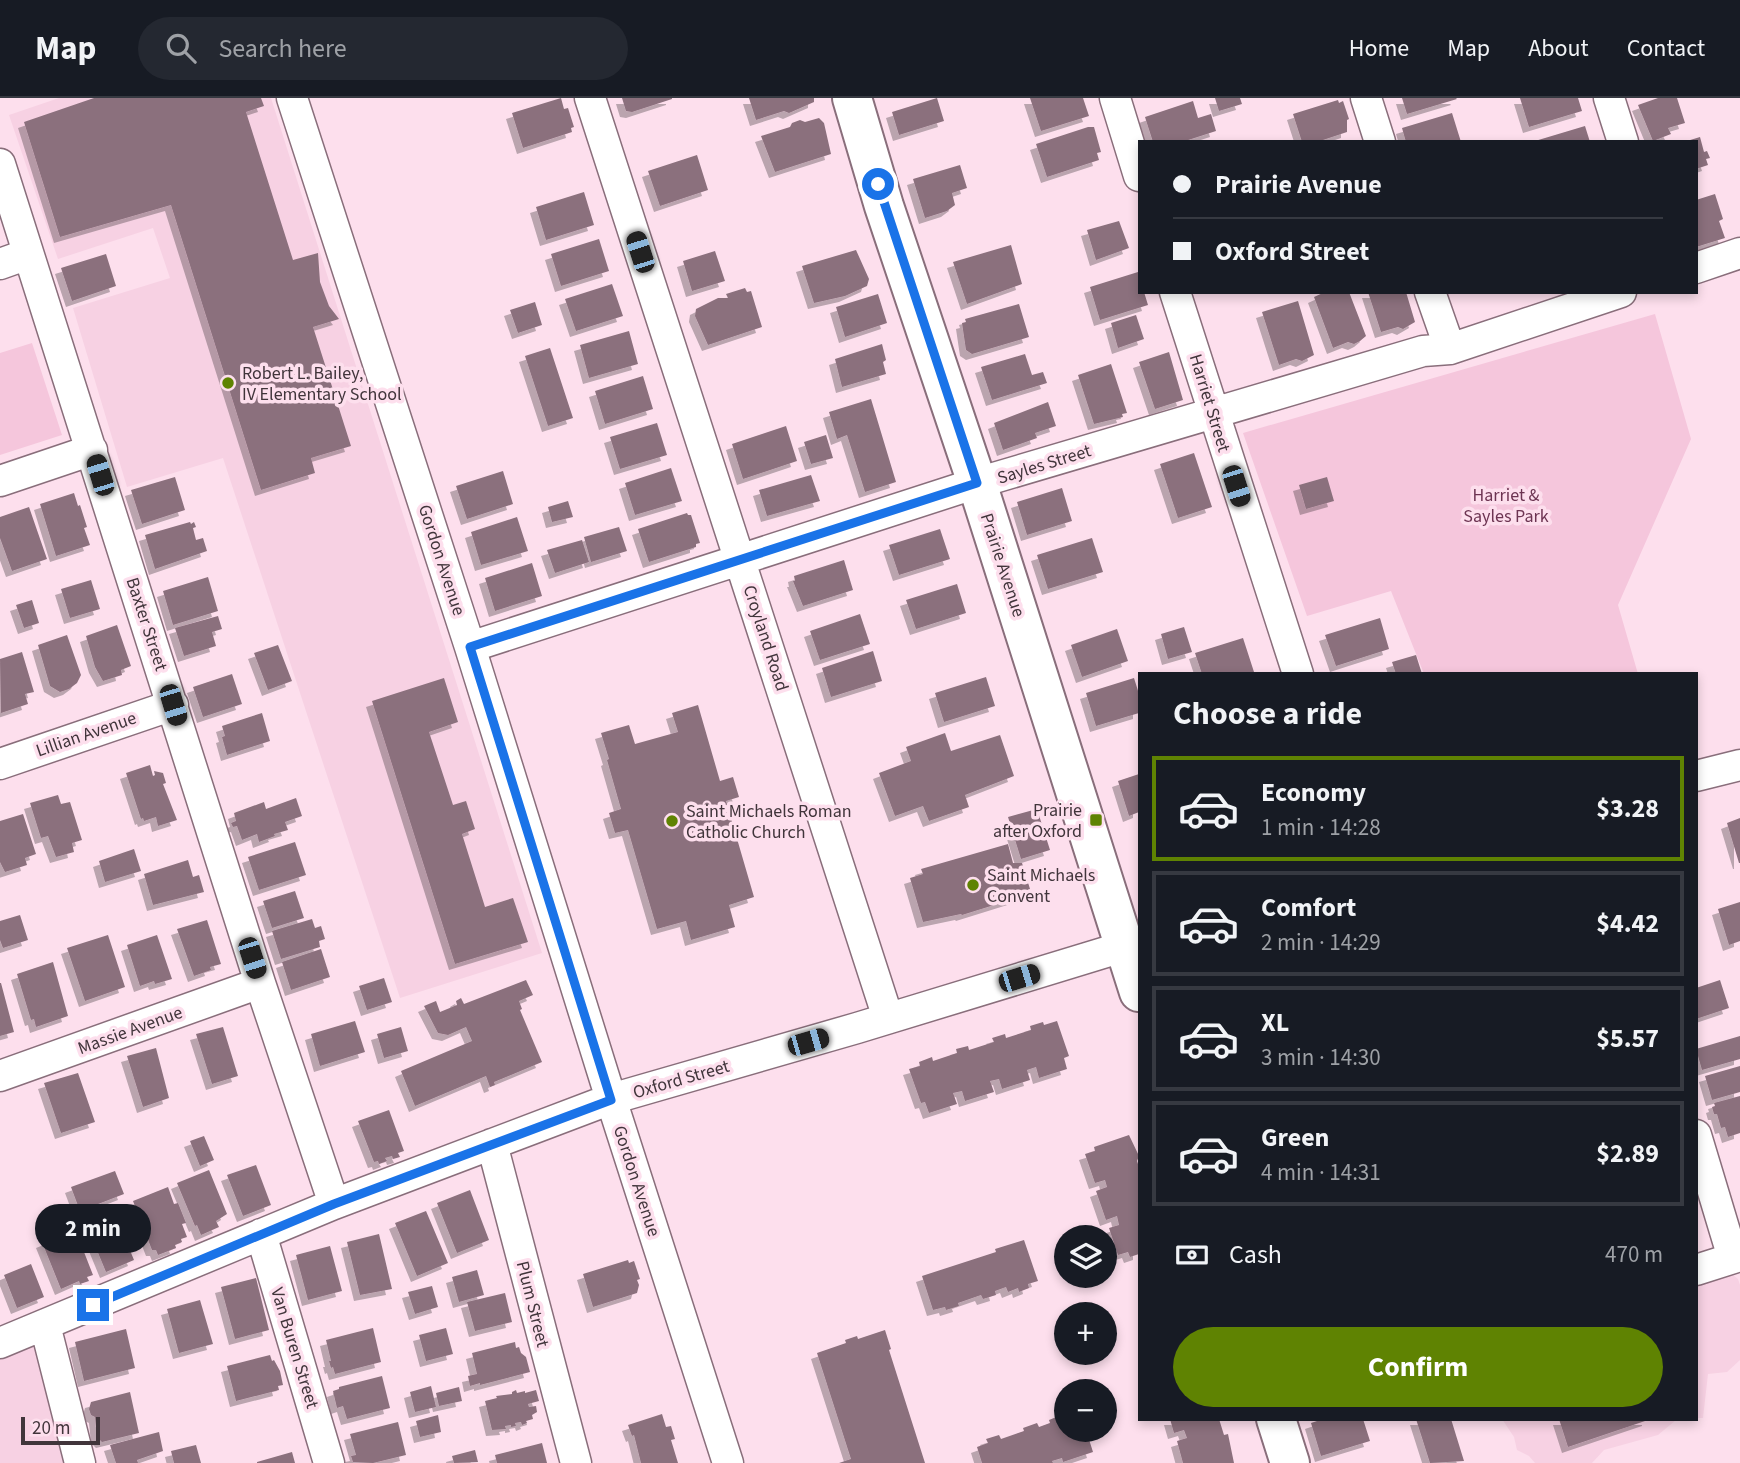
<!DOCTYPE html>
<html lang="en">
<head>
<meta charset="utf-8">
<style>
  :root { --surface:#171b24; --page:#242831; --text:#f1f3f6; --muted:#9ea1a6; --line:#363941; --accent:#5f8302 }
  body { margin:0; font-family:"Source Sans 3",sans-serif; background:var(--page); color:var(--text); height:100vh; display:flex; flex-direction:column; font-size:26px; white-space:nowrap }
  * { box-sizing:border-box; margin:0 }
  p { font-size:23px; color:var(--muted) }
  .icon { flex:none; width:38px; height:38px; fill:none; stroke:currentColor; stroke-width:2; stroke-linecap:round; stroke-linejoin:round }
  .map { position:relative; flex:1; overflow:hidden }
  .details { position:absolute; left:1138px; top:574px; width:560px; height:749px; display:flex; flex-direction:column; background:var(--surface); border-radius:0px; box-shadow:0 4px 10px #0003 }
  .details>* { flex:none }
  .hud { position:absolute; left:1138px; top:42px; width:560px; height:154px; border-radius:0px; box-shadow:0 4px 10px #0003; display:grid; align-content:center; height:154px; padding:0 35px; background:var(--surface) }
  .tools { position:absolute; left:1054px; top:1127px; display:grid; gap:14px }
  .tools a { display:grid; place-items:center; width:63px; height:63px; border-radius:50%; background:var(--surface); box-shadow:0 4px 10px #0003; font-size:35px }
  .scale { position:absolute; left:21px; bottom:18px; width:79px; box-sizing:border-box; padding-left:7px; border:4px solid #41353b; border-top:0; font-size:19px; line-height:24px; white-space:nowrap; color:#41353b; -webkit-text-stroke:5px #fddfed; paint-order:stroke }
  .end { position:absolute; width:32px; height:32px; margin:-16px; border:9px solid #1a73e8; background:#fff; box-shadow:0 0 0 4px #fff }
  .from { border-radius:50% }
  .bubble { position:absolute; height:49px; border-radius:24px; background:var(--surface); box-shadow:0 4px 10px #0003; font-size:23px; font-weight:700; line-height:49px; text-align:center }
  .car { position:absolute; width:21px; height:42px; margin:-21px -10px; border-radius:9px; box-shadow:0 0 5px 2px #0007; background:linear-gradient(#222 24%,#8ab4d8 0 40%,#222 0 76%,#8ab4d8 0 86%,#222 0) }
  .hud b { display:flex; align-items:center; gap:24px; height:66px; font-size:26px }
  .hud b+b { border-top:2px solid var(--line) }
  .hud i { width:18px; height:18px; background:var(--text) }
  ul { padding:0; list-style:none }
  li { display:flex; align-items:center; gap:21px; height:105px; margin:0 14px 10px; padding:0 21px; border:4px solid var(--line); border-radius:0px }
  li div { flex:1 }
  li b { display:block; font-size:26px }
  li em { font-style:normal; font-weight:700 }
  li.on { border-color:var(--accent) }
  li>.icon { width:63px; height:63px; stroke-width:1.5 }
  h2 { padding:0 35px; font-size:32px; line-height:84px }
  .pay { display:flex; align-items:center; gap:18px; height:77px; padding:0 35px; font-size:26px }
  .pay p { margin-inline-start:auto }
  .primary-button { display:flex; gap:14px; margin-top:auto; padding:14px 35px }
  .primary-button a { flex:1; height:80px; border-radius:42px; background:var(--accent); color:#fff; font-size:28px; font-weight:700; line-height:80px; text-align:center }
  header { display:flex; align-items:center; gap:42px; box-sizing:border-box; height:98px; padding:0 35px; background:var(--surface); border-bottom:2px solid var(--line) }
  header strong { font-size:33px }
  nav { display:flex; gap:38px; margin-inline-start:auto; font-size:24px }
  .search { width:490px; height:63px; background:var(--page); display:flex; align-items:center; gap:18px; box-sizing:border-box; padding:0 24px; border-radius:38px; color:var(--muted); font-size:26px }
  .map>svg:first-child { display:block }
</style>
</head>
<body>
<header>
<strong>Map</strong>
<div class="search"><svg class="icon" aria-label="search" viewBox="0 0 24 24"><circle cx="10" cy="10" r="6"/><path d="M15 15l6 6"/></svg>Search here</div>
<nav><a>Home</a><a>Map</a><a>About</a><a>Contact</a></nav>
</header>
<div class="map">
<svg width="1740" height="1365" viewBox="0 0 1740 1365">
  <defs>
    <filter id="shadow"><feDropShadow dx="-6" dy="6" stdDeviation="0" flood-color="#0004"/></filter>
  </defs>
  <rect width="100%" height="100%" fill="#fddfed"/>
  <path fill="#f7d1e3" d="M59,0H271L542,855L400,900L223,360L127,389L73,210L170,180L153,130L58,161L9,17Z
    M1733,1177L1738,1181L1740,1187V1262L1727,1274L1708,1276L1703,1320H1696V1188Z
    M42,1236L80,1365H0V1253Z
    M1502,1321H1683L1676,1322L1658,1337L1604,1352L1592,1365H1535L1529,1358L1517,1352L1514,1339Z"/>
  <path fill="#f5c6dc" d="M1655,216L1691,341L1618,507L1638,576H1424L1391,493L1307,518L1243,335Z
    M32,245L62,337L0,357V255Z"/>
  <path fill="#8b707d" filter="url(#shadow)" d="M94,0H261L264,8L246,14L293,162L318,155L320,184L329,208L339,221L313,229L351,348L311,360L315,375L261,392L171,107L60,139L24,24Z
    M561,0L564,11L568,10L574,29L571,30L572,34L523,50L512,15Z
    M622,0H672V1L632,14L626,13Z
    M749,0H814V4L789,15L784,13L756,22Z
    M937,0L944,23L899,37L892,14Z
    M1030,0H1083L1089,18L1041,33Z
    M1215,0H1240L1242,6L1219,13Z
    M1402,0H1456L1457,1L1407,16Z
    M1520,0H1578L1582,13L1529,29Z
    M1658,0H1677L1685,25L1668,30L1671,36L1653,43L1638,7Z
    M1338,2L1339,5L1343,3L1349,21L1347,22V34L1317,44H1302L1293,16Z
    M1193,3L1198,20L1211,16L1216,33L1182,44H1153L1145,19Z
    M1452,15L1461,44H1406L1402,30Z
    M819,20L824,25L831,56L775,74L761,38L790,29L792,25L800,22L805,24Z
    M1585,28L1590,44H1535V43Z
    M1088,29H1094L1101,54L1097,55L1099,62L1047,79L1036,46Z
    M1700,39L1704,54L1707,53L1710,60L1706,61L1708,67L1696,71V44L1687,43Z
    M697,57L708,92L660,108L648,73Z
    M960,67L967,90L952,95L955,107L947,113L925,120L913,81Z
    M584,94L594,127L546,142L536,109Z
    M1715,96L1723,121L1719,123L1725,140L1696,149V102Z
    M1119,123L1129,150L1096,162L1087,132Z
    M599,141L609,173L561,188L551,156Z
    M1011,147L1022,186L967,206L953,164Z
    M856,152L869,181L867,188L845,198L814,205L802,168Z
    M715,153L725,183L692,193L683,163Z
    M106,156L116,188L72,203L61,170Z
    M1138,174L1139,194H1144L1148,207L1100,222L1090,189Z
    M612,186L623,218L576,233L565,201Z
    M745,190L747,194L751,193L762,229L708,247L695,218L696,211L718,200H728L726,196Z
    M1325,194H1349L1366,238L1360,243L1354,246L1348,244L1333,250L1314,199Z
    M1368,194H1406L1415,224L1403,231L1398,229L1381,234Z
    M878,196L887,225L845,239L836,209Z
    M1298,203L1314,257L1302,263L1296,261L1279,267L1262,214Z
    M535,204L542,227L518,235L510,212Z
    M1019,206L1029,239L972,256L966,252L962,225L966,224L965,221Z
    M1136,217L1144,241L1118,250L1111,225Z
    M629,233L638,266L589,280L580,247Z
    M882,246L886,262L883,264L886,276L842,289L835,261Z
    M550,250L573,320L548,328L525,258Z
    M1169,254L1183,302L1155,311L1139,264Z
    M1025,256L1032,277L1043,274L1047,285L992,302L981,269Z
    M1111,266L1127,315L1122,316L1123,319L1094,326L1078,277Z
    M643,278L653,311L605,326L595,293Z
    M871,301L896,384L865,394L847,337L837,341L829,314Z
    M1048,304L1056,328L1035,335L1037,340L1003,352L994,325Z
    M657,325L667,357L620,371L610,339Z
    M786,328L797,363L743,381L732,346Z
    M826,337L833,360L811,366L804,344Z
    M1194,355L1212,409L1178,420L1160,366Z
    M671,370L682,403L635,417L625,385Z
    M503,373L513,406L467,421L456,388Z
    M811,377L820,403L767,418L759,392Z
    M175,379L185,412L142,426L131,392Z
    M1327,379L1334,403L1306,411L1299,387Z
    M1062,390L1072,423L1027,437L1017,404Z
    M74,395L78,408L80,407L87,429L84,430L90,447L56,458L40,406Z
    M568,403L573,419L552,424L548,409Z
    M29,409L47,461L12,473L0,440V419Z
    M687,415L688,417H691L700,445L696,446V449L649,464L638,431Z
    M517,419L528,453L481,467L471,434Z
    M190,424L191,426L194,424L196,429L193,430L196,442L203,440L207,453L155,471L145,437Z
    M619,429L627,453L591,464L584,439Z
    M940,431L950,461L899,477L889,447Z
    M1092,440L1103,474L1048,491L1037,457Z
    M582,442L589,464L555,475L547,452Z
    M844,462L853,492L803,508L793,483H795L794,478Z
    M532,465L542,498L495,513L485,480Z
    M208,479L218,513L173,527L163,493Z
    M91,482L100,511L70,520L61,491Z
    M957,486L966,515L916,531L906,502Z
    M32,502L39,525L24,530L16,507Z
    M860,516L870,546L820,562L810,533Z
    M218,518L222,531L212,534L216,548L184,558L175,530Z
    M1380,520L1389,551L1336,568L1325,537Z
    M117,527L131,568L121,572L122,577L103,583L95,569L86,538Z
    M1184,529L1192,554L1168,561L1161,536Z
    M1117,531L1128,563L1082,579L1071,547Z
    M67,537L81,577L77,585L69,591L60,594L50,588L38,547Z
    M1243,540L1254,574L1202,576L1195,555Z
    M278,547L292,583L268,592L254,555Z
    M873,553L882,583L831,599L822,570Z
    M22,554L34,594L25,596L28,606L1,615L0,561Z
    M1416,557L1422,576H1396L1392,564Z
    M232,576L242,606L203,619L193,589Z
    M986,579L995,608L944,624L935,595Z
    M444,580L458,624L429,634L453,707L466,703L475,731L462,736L485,809L513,800L528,844L455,866L372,603Z
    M1134,580L1139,596V615L1096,628L1086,595Z
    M698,607L720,683L733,679L739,699L726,703L754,799L729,807L735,829L691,842L686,823L657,831L628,732L615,735L609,715L621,711L607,662L609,661L601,635L629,627L635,646L678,634L672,615Z
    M262,615L270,643L227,657L222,639L225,638L222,628Z
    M945,635L951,653L1000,637L1014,678L965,697L969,709L929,723L923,708L895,718L879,675L911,663L906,649Z
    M150,667L153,678L155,677L154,673L163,675L166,685L163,686L177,722L158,728L156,719L144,723L143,720L141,721L126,675Z
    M1139,676V714L1129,718L1118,683Z
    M58,697L61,706L70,704L82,742L72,745L74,754L56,759L48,738L41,740L30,705Z
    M296,700L302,718L285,724L288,732L274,736L275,738L259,744L257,736L242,742L237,728L233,729L231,725L236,723L234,715L264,704L266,711Z
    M1037,711L1050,752L1021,761L1008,719Z
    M23,716L36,756L25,760L27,767L5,774L0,764V723Z
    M1740,720V765H1739L1727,725Z
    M295,744L306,777L259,792L248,759Z
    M1008,746L1013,765H1022L1030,791L1022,794L1023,798L962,817L961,816L923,824L910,780L923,776L921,771Z
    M134,751L141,773L105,784L99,763Z
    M188,762L193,779L199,777L204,794L153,807L144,776Z
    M295,793L304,820L272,830L263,803Z
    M1740,804V843L1729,847L1718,811Z
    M20,817L28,842L3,850L0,842V823Z
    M312,821L315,830L321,828L325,841L319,843L320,849L281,861L272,833Z
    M207,822L221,866L210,869L211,872L194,878L177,831Z
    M108,837L125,889L85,903L67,850Z
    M157,837L172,881L155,886L154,883L140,888L127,847Z
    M321,851L330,879L291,892L282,864Z
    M53,864L68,918L36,929L34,921L31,922L17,876Z
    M384,880L392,904L367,912L359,888Z
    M526,882L533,897L519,903L522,911L520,912L542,964L494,984L495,987L490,989L486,978L415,1008L401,973L472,943L466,929L448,937L438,935L424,908L436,903L440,914L457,907L456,903L461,900L464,906Z
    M1720,882L1729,910L1696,921V890Z
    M1,885L14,934L0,938V885Z
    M355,923L365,954L320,968L311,936Z
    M1057,923L1069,958L1064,960L1067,971L1039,980L1036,969L1027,972L1030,982L1002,991L999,981L990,983L994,994L965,1003L962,993L953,995L957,1006L929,1015L925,1004L921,1005L909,971L920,968L919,964L932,959L933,963L957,955L956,951L968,948L969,952L994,944L992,940L1005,936L1006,940L1031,932L1030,928L1043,924L1044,927Z
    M223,929L238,978L212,986L196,936Z
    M401,929L408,953L384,960L377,936Z
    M1740,938V961L1702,972L1696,951Z
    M156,950L169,1000L143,1009L127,958Z
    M1740,968V994L1712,1002L1705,978Z
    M78,975L95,1024L61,1035L44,985Z
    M1740,998V1035L1728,1039L1725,1029L1721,1030L1717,1016H1714L1712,1009L1715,1008L1714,1005Z
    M389,1012L404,1053L398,1055L400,1059L393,1061L392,1058L385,1060L387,1063L379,1066L378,1063L374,1064L358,1023Z
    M1129,1037L1139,1058L1137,1063L1139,1069V1156L1130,1159L1128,1154L1118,1157L1109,1130L1119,1127L1117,1118L1106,1122L1096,1093L1107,1089L1105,1082L1095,1085L1085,1056L1095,1053L1094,1049Z
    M204,1038L214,1062L200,1068L190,1043Z
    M256,1067L271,1107L243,1118L227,1077Z
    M209,1072L227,1116L216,1123L219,1129L201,1137L197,1127L195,1128L177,1085Z
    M115,1073L124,1096L80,1113L71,1089Z
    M168,1089L174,1106L178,1105L186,1125L182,1126L187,1139L181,1141L182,1144L175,1147L176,1150L158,1157L156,1152H152L133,1103Z
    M470,1092L489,1142L457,1155L437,1105Z
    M426,1113L448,1165L417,1178L395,1125Z
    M120,1128L134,1162L106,1174L92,1140Z
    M75,1131L93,1177L87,1179L89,1183L80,1186L79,1183L61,1191L42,1144Z
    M379,1136L392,1191L360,1197L347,1144Z
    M1024,1142L1038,1183L1028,1186L1029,1190L1019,1194L1018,1190L1008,1194L1006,1189L995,1193L996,1197L983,1201L981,1197L958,1205L959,1208L946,1212L945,1209L933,1212L922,1178L996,1154L995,1151Z
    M330,1148L342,1193L308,1202L296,1157Z
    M628,1162L629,1165L634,1163L640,1181L637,1182L639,1187L637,1195L593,1209L583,1176Z
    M31,1166L44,1199L17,1210L4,1177Z
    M477,1172L484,1197L459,1204L452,1179Z
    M256,1180L269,1232L235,1241L221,1189Z
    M432,1188L438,1209L415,1216L408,1194Z
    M505,1195L512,1224L475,1233L467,1204Z
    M200,1202L213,1246L179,1255L167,1211Z
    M373,1230L381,1264L335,1276L333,1269L331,1270L329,1263H331L326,1242Z
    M446,1230L453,1256L426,1263L419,1237Z
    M126,1231L135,1270L84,1283L75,1244Z
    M885,1232L891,1251L889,1252L925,1365H839L851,1361L817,1255L846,1245L845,1242L857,1238L858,1241Z
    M515,1244L516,1250L519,1249L521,1255L526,1259L530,1274L480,1287V1285L470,1288L468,1278L477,1276L472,1255Z
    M270,1257L272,1263L274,1262L280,1273L283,1287L278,1288L279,1292L236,1303L227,1268Z
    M382,1278L390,1310L347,1321L343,1308L337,1310L333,1293L339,1291V1289Z
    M431,1288L436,1309L415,1314L410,1294Z
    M459,1289L462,1303L439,1308L436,1295Z
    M516,1292L517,1295L525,1293V1295L536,1292L539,1303L528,1306L529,1309L536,1308L537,1314L532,1317L533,1321L526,1323L527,1325L522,1327L521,1324L515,1325L516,1328L511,1329V1327L505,1328L506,1331L492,1332L485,1303L497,1300L496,1298L512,1296V1294Z
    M130,1294L139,1335L102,1344L97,1339L95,1319L91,1317L89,1311L91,1304Z
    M1066,1312V1332H1086L1093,1354L1063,1364L1062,1360L1052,1363L1053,1365H982L977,1349L988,1345L986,1341L999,1337L1001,1341L1024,1333L1023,1330L1037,1325L1039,1329L1050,1325L1049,1322L1059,1318L1058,1315Z
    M662,1316L666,1329L671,1328L675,1341L671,1342L678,1365H641L634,1337L632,1338L628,1327Z
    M438,1317L441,1334L420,1339L416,1323Z
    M1170,1321H1219L1224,1337L1228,1336L1234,1365H1183L1177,1343L1187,1340L1184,1332L1174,1335Z
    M1323,1321H1363L1370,1343L1321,1358L1311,1325Z
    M1416,1321H1451L1464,1363L1430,1365Z
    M1559,1321H1648V1322L1568,1349Z
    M398,1324L406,1357L373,1365L353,1364L351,1358L356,1357L350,1336Z
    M159,1334L163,1353L137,1362L138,1365H116L110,1347Z
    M542,1345L547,1365H497L495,1357Z
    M196,1347L201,1365H174L171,1353Z
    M475,1352L478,1364L454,1365L452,1358Z
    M292,1354L295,1365H257V1364Z"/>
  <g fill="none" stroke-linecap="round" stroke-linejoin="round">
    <defs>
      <path id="minor" d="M292,0L470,549L611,1001L728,1365
        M590,0L888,920
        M1115,0L1139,78
        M1366,0L1380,44
        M1609,0L1623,44
        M0,66L260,885L334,1106
        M0,166L28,156
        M1696,170L1740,155
        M1175,194L1298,576
        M1430,194L1450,251
        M0,383L92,352
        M470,549L977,385L1423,253L1450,251L1621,194
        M0,666L173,607
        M1696,678L1740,667
        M0,978L260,885
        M1696,1037L1733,1160
        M492,1046L576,1365
        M261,1136L329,1365
        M1696,1172L1740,1158
        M45,1227L80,1365
        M0,1245L334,1106L611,1001L857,930L1139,844"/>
      <path id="tertiary" d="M852,0L884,108L977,385L1139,894
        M1276,1321L1290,1365"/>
    </defs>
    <use href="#minor" stroke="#896e7b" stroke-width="33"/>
    <use href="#tertiary" stroke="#896e7b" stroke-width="42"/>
    <use href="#minor" stroke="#fff" stroke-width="30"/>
    <use href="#tertiary" stroke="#fff" stroke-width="38"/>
  </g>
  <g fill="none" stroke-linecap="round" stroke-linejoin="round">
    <path stroke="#1a73e8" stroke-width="9" d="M93,1207L334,1106L611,1002L470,549L977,385L878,86"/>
  </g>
  <g fill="#5f8302" stroke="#fddfed" stroke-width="2.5">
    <circle cx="228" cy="285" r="7"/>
    <rect x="1089" y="715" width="14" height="14" rx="3.5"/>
    <circle cx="672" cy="723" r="7"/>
    <circle cx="973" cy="787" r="7"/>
  </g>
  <g text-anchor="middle" stroke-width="7" stroke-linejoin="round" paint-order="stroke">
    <g font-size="18" fill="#41353b" stroke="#fddfed" text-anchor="start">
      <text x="242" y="281">Robert L. Bailey,<tspan x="242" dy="21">IV Elementary School</tspan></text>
      <text x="1082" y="718" text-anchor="end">Prairie<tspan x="1082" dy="21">after Oxford</tspan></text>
      <text x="686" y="719">Saint Michaels Roman<tspan x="686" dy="21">Catholic Church</tspan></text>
      <text x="987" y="783">Saint Michaels<tspan x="987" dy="21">Convent</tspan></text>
    </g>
    <g font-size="18" fill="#41353b" stroke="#fddfed">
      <text transform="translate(1210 305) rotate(73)" y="6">Harriet Street</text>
      <text transform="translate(1044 366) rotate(-17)" y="6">Sayles Street</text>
      <text transform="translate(442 462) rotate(72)" y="6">Gordon Avenue</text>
      <text transform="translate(1003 467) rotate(72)" y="6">Prairie Avenue</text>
      <text transform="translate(147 526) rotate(72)" y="6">Baxter Street</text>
      <text transform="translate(766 540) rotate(72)" y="6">Croyland Road</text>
      <text transform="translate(86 636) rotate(-19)" y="6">Lillian Avenue</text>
      <text transform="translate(130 932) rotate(-20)" y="6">Massie Avenue</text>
      <text transform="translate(681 981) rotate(-16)" y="6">Oxford Street</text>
      <text transform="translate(637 1083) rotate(72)" y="6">Gordon Avenue</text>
      <text transform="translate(533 1206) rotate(76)" y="6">Plum Street</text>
      <text transform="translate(295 1250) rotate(73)" y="6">Van Buren Street</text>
    </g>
    <g font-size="18" fill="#6d3452" stroke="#fddfed">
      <text x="1506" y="403">Harriet &amp;<tspan x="1506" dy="21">Sayles Park</tspan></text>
    </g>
  </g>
</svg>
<div class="tools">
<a><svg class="icon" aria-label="layers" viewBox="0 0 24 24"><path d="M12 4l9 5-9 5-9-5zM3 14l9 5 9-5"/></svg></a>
<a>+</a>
<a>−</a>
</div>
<div class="scale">20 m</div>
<i class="end from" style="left:878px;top:86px"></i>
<i class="end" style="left:93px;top:1207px"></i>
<div class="bubble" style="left:35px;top:1106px;width:116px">2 min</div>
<i class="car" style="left:640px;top:154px;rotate:342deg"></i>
<i class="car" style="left:100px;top:377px;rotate:343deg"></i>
<i class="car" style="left:1236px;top:388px;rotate:162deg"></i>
<i class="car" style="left:173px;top:607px;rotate:163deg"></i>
<i class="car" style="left:252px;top:860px;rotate:162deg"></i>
<i class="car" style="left:1019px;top:880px;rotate:73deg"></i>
<i class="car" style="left:808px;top:944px;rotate:74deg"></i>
<div class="hud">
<b><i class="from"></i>Prairie Avenue</b>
<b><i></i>Oxford Street</b>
</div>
<section class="details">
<h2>Choose a ride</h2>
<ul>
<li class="on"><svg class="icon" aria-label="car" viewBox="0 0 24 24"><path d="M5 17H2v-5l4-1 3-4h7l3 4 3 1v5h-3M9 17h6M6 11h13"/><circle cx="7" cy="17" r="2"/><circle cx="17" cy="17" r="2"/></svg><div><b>Economy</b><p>1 min · 14:28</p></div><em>$3.28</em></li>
<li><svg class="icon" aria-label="car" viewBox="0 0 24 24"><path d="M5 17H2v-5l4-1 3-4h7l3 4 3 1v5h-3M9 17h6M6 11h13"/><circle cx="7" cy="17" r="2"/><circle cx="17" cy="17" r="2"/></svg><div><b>Comfort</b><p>2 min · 14:29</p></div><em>$4.42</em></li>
<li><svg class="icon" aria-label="car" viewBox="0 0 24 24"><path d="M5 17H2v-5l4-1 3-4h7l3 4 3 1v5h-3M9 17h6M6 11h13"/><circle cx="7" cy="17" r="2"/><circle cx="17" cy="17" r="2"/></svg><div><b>XL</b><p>3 min · 14:30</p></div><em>$5.57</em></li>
<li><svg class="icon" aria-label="car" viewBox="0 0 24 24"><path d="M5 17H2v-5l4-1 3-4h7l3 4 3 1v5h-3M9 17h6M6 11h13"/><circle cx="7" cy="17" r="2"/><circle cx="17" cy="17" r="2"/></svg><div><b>Green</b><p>4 min · 14:31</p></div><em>$2.89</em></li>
</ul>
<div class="pay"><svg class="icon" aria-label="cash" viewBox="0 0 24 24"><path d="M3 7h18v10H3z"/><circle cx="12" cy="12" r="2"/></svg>Cash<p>470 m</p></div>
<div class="primary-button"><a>Confirm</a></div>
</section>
</div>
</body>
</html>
